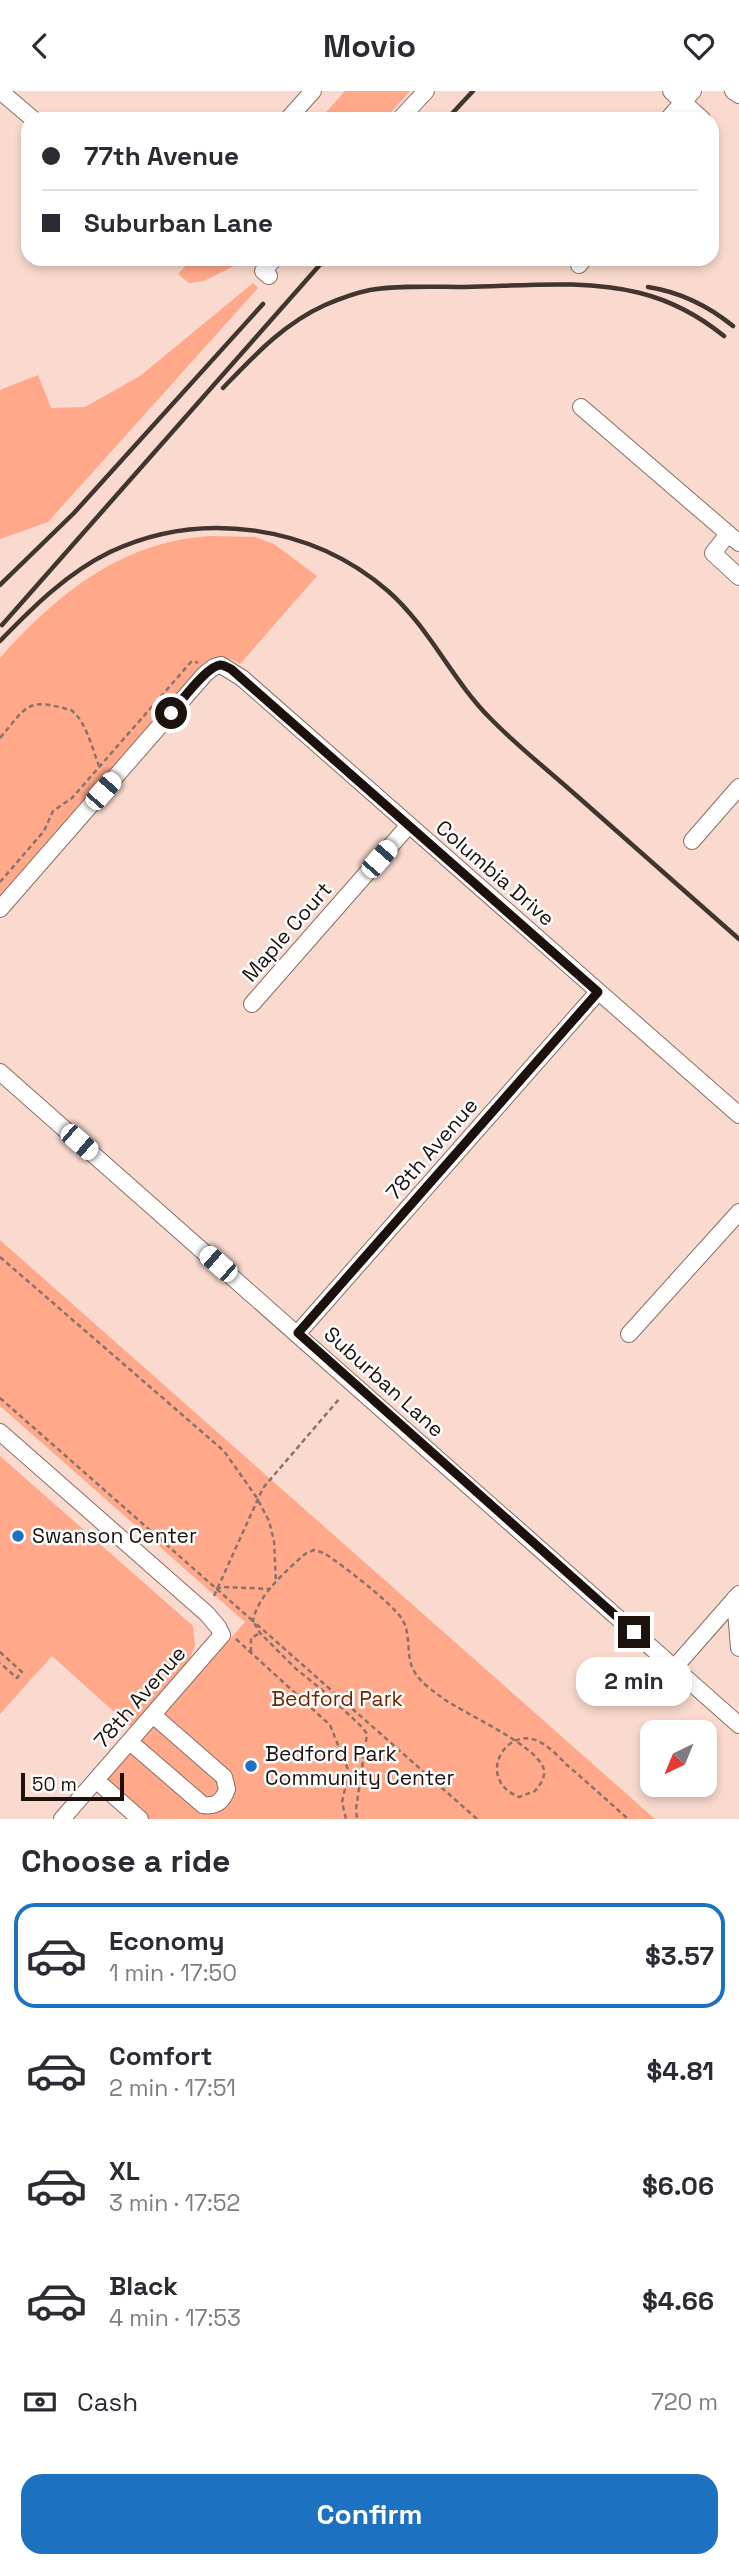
<!DOCTYPE html>
<html lang="en">
<head>
<meta charset="utf-8">
<style>
  :root { --surface:#fff; --page:#f7f7f7; --text:#2b2b33; --muted:#7c7c81; --line:#e1e1e2; --accent:#1c72c0 }
  body { margin:0; font-family:"Space Grotesk",sans-serif; background:var(--page); color:var(--text); height:100vh; display:flex; flex-direction:column; font-size:26px; white-space:nowrap }
  * { box-sizing:border-box; margin:0 }
  p { font-size:23px; color:var(--muted) }
  .icon { flex:none; width:38px; height:38px; fill:none; stroke:currentColor; stroke-width:2; stroke-linecap:round; stroke-linejoin:round }
  .map { position:relative; height:1728px; overflow:hidden }
  .side { display:flex; flex-direction:column; background:var(--surface); flex:1 }
  .side>* { flex:none }
  .top-card { position:absolute; left:21px; top:21px; width:698px; height:154px; border-radius:21px; box-shadow:0 4px 10px #0003; display:grid; align-content:center; height:154px; padding:0 21px; background:var(--surface) }
  .needle { width:46px; rotate:223deg }
  .buttons { position:absolute; left:640px; top:1629px; display:grid; gap:14px }
  .buttons a { display:grid; place-items:center; width:77px; height:77px; border-radius:14px; background:var(--surface); box-shadow:0 4px 10px #0003; font-size:35px }
  .scale { position:absolute; left:21px; bottom:18px; width:103px; box-sizing:border-box; padding-left:7px; border:4px solid #1c110d; border-top:0; font-size:19px; line-height:24px; white-space:nowrap; color:#1c110d; -webkit-text-stroke:5px #fff; paint-order:stroke }
  .end { position:absolute; width:32px; height:32px; margin:-16px; border:9px solid #1c110d; background:#fff; box-shadow:0 0 0 4px #fff }
  .from { border-radius:50% }
  .bubble { position:absolute; height:49px; border-radius:21px; background:var(--surface); box-shadow:0 4px 10px #0003; font-size:23px; font-weight:600; line-height:49px; text-align:center }
  .car { position:absolute; width:21px; height:42px; margin:-21px -10px; border-radius:9px; box-shadow:0 0 5px 2px #0007; background:linear-gradient(#fff 24%,#345 0 40%,#fff 0 76%,#345 0 86%,#fff 0) }
  .top-card b { display:flex; align-items:center; gap:24px; height:66px; font-size:26px }
  .top-card b+b { border-top:2px solid var(--line) }
  .top-card i { width:18px; height:18px; background:var(--text) }
  ul { padding:0; list-style:none }
  li { display:flex; align-items:center; gap:21px; height:105px; margin:0 14px 10px; padding:0 7px; border:4px solid transparent; border-radius:21px }
  li div { flex:1 }
  li b { display:block; font-size:26px }
  li em { font-style:normal; font-weight:600 }
  li.active { border-color:var(--accent) }
  li>.icon { width:63px; height:63px; stroke-width:1.5 }
  h2 { padding:0 21px; font-size:32px; line-height:84px }
  .pay { display:flex; align-items:center; gap:18px; height:77px; padding:0 21px; font-size:26px }
  .pay p { margin-inline-start:auto }
  .button { display:flex; gap:14px; margin-top:auto; padding:14px 21px }
  .button a { flex:1; height:80px; border-radius:21px; background:var(--accent); color:#fff; font-size:28px; font-weight:600; line-height:80px; text-align:center }
  header { display:flex; justify-content:space-between; align-items:center; height:91px; padding:0 21px; background:var(--surface); font-size:32px; font-weight:600 }
  .map>svg:first-child { display:block }
</style>
</head>
<body>
<header><svg class="icon" aria-label="back" viewBox="0 0 24 24"><path d="M15 5l-7 7 7 7"/></svg>Movio<svg class="icon" aria-label="heart" viewBox="0 0 24 24"><path d="M12 20l-8-8c-3-5 5-10 8-4 3-6 11-1 8 4z"/></svg></header>
<div class="map">
<svg width="739" height="1728" viewBox="0 0 739 1728">
  <rect width="100%" height="100%" fill="#fadacf"/>
  <path fill="#ffa98a" d="M345,0H410L385,28H320Z
    M192,168H248L204,190L189,192L178,183Z
    M253,192L258,197L48,431L0,448V299L38,284L51,317L85,316L140,285Z
    M211,445L255,446L274,453L317,485L240,573C228,564 217,568 204,572L0,805V567C58,502 122,450 211,445Z
    M0,1149L655,1728H145L106,1689L245,1531L0,1315Z
    M0,1365L193,1535L195,1554L189,1571L131,1636L52,1565L0,1623Z"/>
  <g fill="none" stroke-linecap="round" stroke-linejoin="round">
    <defs>
      <path id="minor" d="M0,0L33,28
        M693,0L683,11L702,28
        M733,0L739,4
        M288,28L313,0
        M400,28L426,0
        M668,28L683,11L671,0
        M579,174L584,168
        M269,185L263,180L274,168
        M581,316L739,452
        M728,443L713,462L739,486
        M692,750L739,696
        M0,818L205,583L214,576L221,574L242,587L739,1024
        M252,913L409,734
        M0,981L739,1634
        M298,1242L598,901
        M629,1243L739,1121
        M0,1341L207,1523L218,1536L222,1544L62,1728
        M735,1507L739,1557
        M674,1577L739,1503
        M130,1651L203,1714C216,1716 223,1710 227,1698L224,1686L153,1624
        M96,1689L140,1728"/>
    </defs>
    <use href="#minor" stroke="#886d63" stroke-width="18"/>
    <path stroke="#88736b" stroke-width="2.5" stroke-dasharray="5 3.5" stroke-linecap="butt" d="M0,647C29,613 26,607 71,619C86,630 92,657 99,675
      M0,791L44,740L53,720L72,707L191,571L194,570L198,572
      M0,1166L224,1360L257,1407L269,1430L274,1450L276,1491
      M0,1307L253,1530L260,1542L295,1577L327,1603L362,1636L367,1643L356,1718L357,1728
      M216,1498L223,1496L271,1498
      M214,1505L263,1397L340,1307
      M236,1548L330,1634L349,1681L342,1711L346,1728
      M0,1561L22,1581L17,1587L0,1572
      M251,1561V1547L260,1542
      M477,1728L253,1530C257,1505 287,1479 305,1463L314,1459L324,1462C341,1473 392,1512 402,1528C412,1544 405,1565 414,1580C420,1591 432,1599 441,1606C464,1623 533,1652 543,1676C547,1685 540,1694 535,1700L519,1706C475,1688 505,1635 538,1650C549,1655 559,1666 567,1674C588,1692 608,1710 628,1728"/>
    <use href="#minor" stroke="#fff" stroke-width="16"/>
    <path stroke="#42342e" stroke-width="4.5" d="M447,28L473,0
      M648,196C680,201 707,214 733,235
      M223,297C254,265 283,233 325,214C339,208 355,202 370,199C401,194 434,196 465,196C522,195 584,188 640,202C672,210 698,224 724,245
      M0,494L74,422L263,213
      M2,534L325,168
      M0,550C33,516 67,482 110,461C201,418 312,434 388,500C429,536 452,589 490,627C517,655 548,679 577,705C631,752 685,800 739,848"/>
  </g>
  <g fill="none" stroke-linecap="round" stroke-linejoin="round">
    <path stroke="#1c110d" stroke-width="9" d="M171,622C180,612 207,574 221,574C222,574 229,577 231,578L598,901L298,1242L634,1541"/>
  </g>
  <g fill="#1c72c0" stroke="#fff" stroke-width="2.5">
    <circle cx="18" cy="1445" r="7"/>
    <circle cx="251" cy="1675" r="7"/>
  </g>
  <g text-anchor="middle" stroke-width="5" stroke-linejoin="round" paint-order="stroke">
    <g font-size="21" fill="#1c110d" stroke="#fff">
      <text transform="translate(495 782) rotate(41)" y="7">Columbia Drive</text>
      <text transform="translate(287 841) rotate(-49)" y="7">Maple Court</text>
      <text transform="translate(432 1058) rotate(-49)" y="7">78th Avenue</text>
      <text transform="translate(384 1291) rotate(42)" y="7">Suburban Lane</text>
      <text transform="translate(140 1606) rotate(-49)" y="7">78th Avenue</text>
    </g>
    <g font-size="21" fill="#1c110d" stroke="#fff" text-anchor="start">
      <text x="32" y="1452">Swanson Center</text>
      <text x="265" y="1670">Bedford Park<tspan x="265" dy="24">Community Center</tspan></text>
    </g>
    <g font-size="21" fill="#712400" stroke="#fff">
      <text x="337" y="1615">Bedford Park</text>
    </g>
  </g>
</svg>
<div class="buttons">
<a><svg class="needle" viewBox="-14 -14 28 28"><path d="M0-13l5 13h-10z" fill="#e53935"/><path d="M0 13l5-13h-10z" fill="#7c7c81"/></svg></a>
</div>
<div class="scale">50 m</div>
<i class="end from" style="left:171px;top:622px"></i>
<i class="end" style="left:634px;top:1541px"></i>
<div class="bubble" style="left:576px;top:1566px;width:116px">2 min</div>
<i class="car" style="left:103px;top:700px;rotate:41deg"></i>
<i class="car" style="left:379px;top:768px;rotate:41deg"></i>
<i class="car" style="left:79px;top:1051px;rotate:131deg"></i>
<i class="car" style="left:218px;top:1173px;rotate:311deg"></i>
<div class="top-card">
<b><i class="from"></i>77th Avenue</b>
<b><i></i>Suburban Lane</b>
</div>
</div>
<section class="side">
<h2>Choose a ride</h2>
<ul>
<li class="active"><svg class="icon" aria-label="car" viewBox="0 0 24 24"><path d="M5 17H2v-5l4-1 3-4h7l3 4 3 1v5h-3M9 17h6M6 11h13"/><circle cx="7" cy="17" r="2"/><circle cx="17" cy="17" r="2"/></svg><div><b>Economy</b><p>1 min · 17:50</p></div><em>$3.57</em></li>
<li><svg class="icon" aria-label="car" viewBox="0 0 24 24"><path d="M5 17H2v-5l4-1 3-4h7l3 4 3 1v5h-3M9 17h6M6 11h13"/><circle cx="7" cy="17" r="2"/><circle cx="17" cy="17" r="2"/></svg><div><b>Comfort</b><p>2 min · 17:51</p></div><em>$4.81</em></li>
<li><svg class="icon" aria-label="car" viewBox="0 0 24 24"><path d="M5 17H2v-5l4-1 3-4h7l3 4 3 1v5h-3M9 17h6M6 11h13"/><circle cx="7" cy="17" r="2"/><circle cx="17" cy="17" r="2"/></svg><div><b>XL</b><p>3 min · 17:52</p></div><em>$6.06</em></li>
<li><svg class="icon" aria-label="car" viewBox="0 0 24 24"><path d="M5 17H2v-5l4-1 3-4h7l3 4 3 1v5h-3M9 17h6M6 11h13"/><circle cx="7" cy="17" r="2"/><circle cx="17" cy="17" r="2"/></svg><div><b>Black</b><p>4 min · 17:53</p></div><em>$4.66</em></li>
</ul>
<div class="pay"><svg class="icon" aria-label="cash" viewBox="0 0 24 24"><path d="M3 7h18v10H3z"/><circle cx="12" cy="12" r="2"/></svg>Cash<p>720 m</p></div>
<div class="button"><a>Confirm</a></div>
</section>
</body>
</html>
